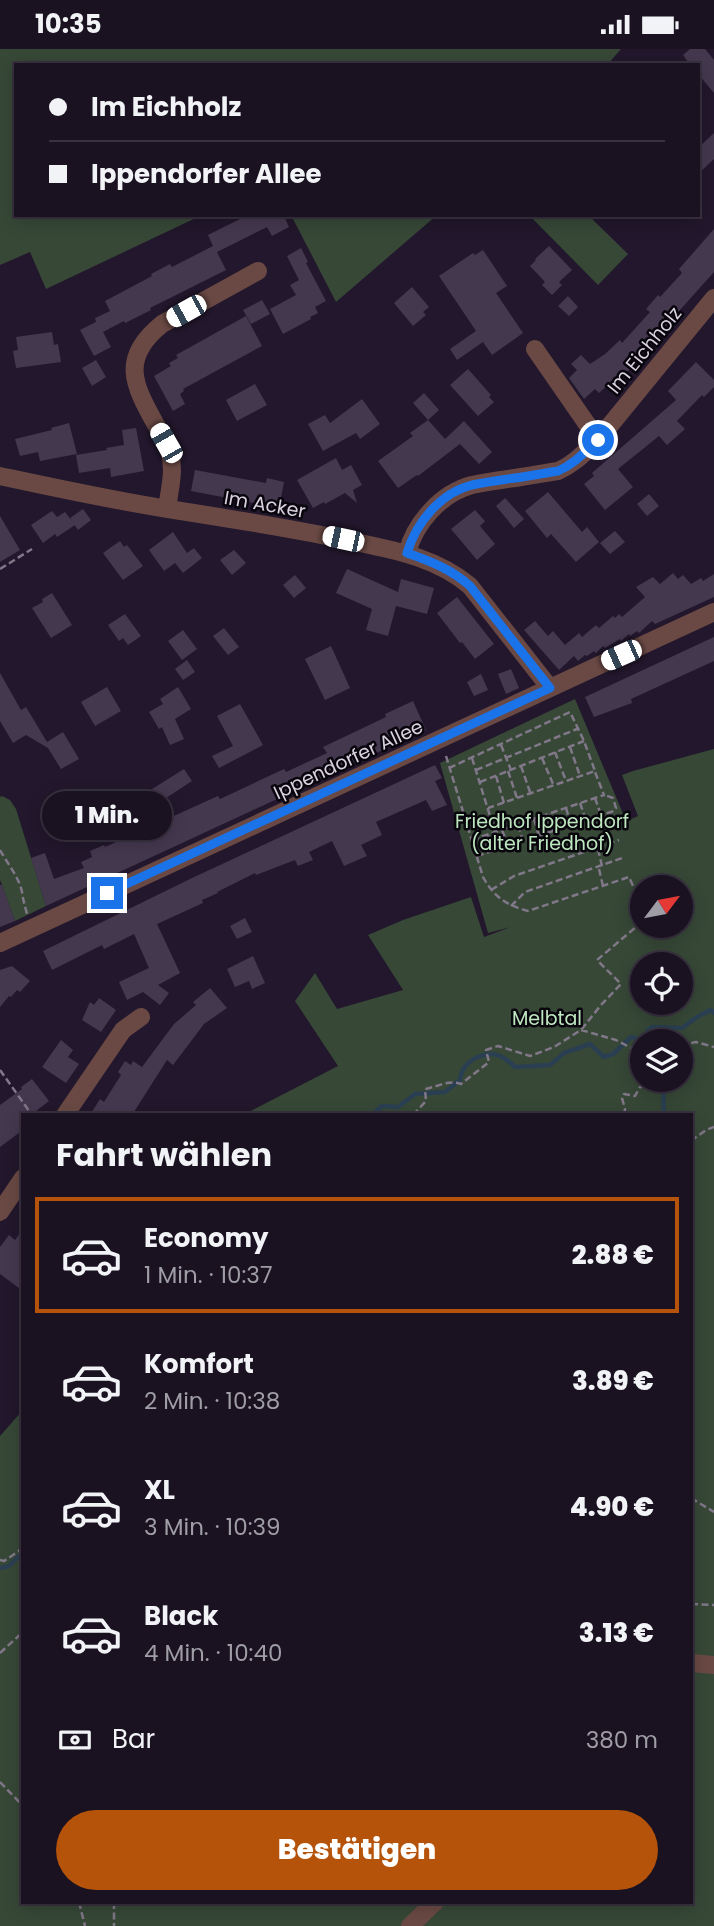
<!DOCTYPE html>
<html lang="de">
<head>
<meta charset="utf-8">
<style>
  :root { --surface:#1a1121; --page:#231a2a; --text:#f1f3f6; --muted:#9f9da5; --line:#38313f; --accent:#b45309 }
  body { margin:0; font-family:Poppins,sans-serif; background:var(--page); color:var(--text); height:100vh; display:flex; flex-direction:column; font-size:26px; white-space:nowrap }
  * { box-sizing:border-box; margin:0 }
  p { font-size:23px; color:var(--muted) }
  .icon { flex:none; width:38px; height:38px; fill:none; stroke:currentColor; stroke-width:2; stroke-linecap:round; stroke-linejoin:round }
  .map { position:relative; flex:1; overflow:hidden }
  .drawer { position:absolute; left:21px; top:1064px; width:672px; height:791px; display:flex; flex-direction:column; background:var(--surface); border-radius:0px; box-shadow:0 4px 18px #0003,0 0 0 2px var(--line) }
  .drawer>* { flex:none }
  .banner { position:absolute; left:14px; top:14px; width:686px; height:154px; border-radius:0px; box-shadow:0 4px 18px #0003,0 0 0 2px var(--line); display:grid; align-content:center; height:154px; padding:0 35px; background:var(--surface) }
  .needle { width:46px; rotate:58deg }
  .buttons { position:absolute; left:630px; top:826px; display:grid; gap:14px }
  .buttons a { display:grid; place-items:center; width:63px; height:63px; border-radius:50%; background:var(--surface); box-shadow:0 4px 18px #0003,0 0 0 2px var(--line); font-size:35px }
  .end { position:absolute; width:32px; height:32px; margin:-16px; border:9px solid #1a73e8; background:#fff; box-shadow:0 0 0 4px #fff }
  .from { border-radius:50% }
  .bubble { position:absolute; height:49px; border-radius:24px; background:var(--surface); box-shadow:0 4px 18px #0003,0 0 0 2px var(--line); font-size:23px; font-weight:800; line-height:49px; text-align:center }
  .car { position:absolute; width:21px; height:42px; margin:-21px -10px; border-radius:9px; box-shadow:0 0 5px 2px #0007; background:linear-gradient(#fff 24%,#345 0 40%,#fff 0 76%,#345 0 86%,#fff 0) }
  .banner b { display:flex; align-items:center; gap:24px; height:66px; font-size:26px }
  .banner b+b { border-top:2px solid var(--line) }
  .banner i { width:18px; height:18px; background:var(--text) }
  ul { padding:0; list-style:none }
  li { display:flex; align-items:center; gap:21px; height:116px; margin:0 14px 10px; padding:0 21px; border:4px solid transparent; border-radius:0px }
  li div { flex:1 }
  li b { display:block; font-size:26px }
  li em { font-style:normal; font-weight:800 }
  li.selected { border-color:var(--accent) }
  li>.icon { width:63px; height:63px; stroke-width:1.5 }
  h2 { padding:0 35px; font-size:32px; line-height:84px }
  .pay { display:flex; align-items:center; gap:18px; height:77px; padding:0 35px; font-size:26px }
  .pay p { margin-inline-start:auto }
  .action { display:flex; gap:14px; margin-top:auto; padding:14px 35px }
  .action a { flex:1; height:80px; border-radius:42px; background:var(--accent); color:#fff; font-size:28px; font-weight:800; line-height:80px; text-align:center }
  .status { display:flex; justify-content:space-between; align-items:center; height:49px; padding:0 35px; background:var(--surface); direction:ltr }
  .status svg { height:19px; fill:currentColor }
  .map>svg:first-child { display:block }
</style>
</head>
<body>
<div class="status"><b>10:35</b><svg viewBox="0 0 49 12"><path d="M0 12V9h3v3zM5 12V6h3v6zM10 12V3h3v9zM15 12V0h3v12zM26 1h20v11H26zM47 4h2v5h-2z"/></svg></div>
<div class="map">
<svg width="714" height="1877" viewBox="0 0 714 1877">
  <rect width="100%" height="100%" fill="#22172c"/>
  <path fill="#374837" fill-rule="evenodd" d="M0,0H621L607,16H16V166H202L46,240L30,203L0,216Z
    M291,166H437L336,253Z
    M529,166H588L628,205L598,236Z
    M575,650L629,779L627,772L638,767L622,726L633,722L714,700V1877H0V1387L23,1361V1853H691V1066H243L338,1017L295,952L315,924L337,960L403,941L368,886L403,871L471,848L484,888L511,878L488,884L440,714ZM642,838H681V877H642ZM642,915H681V954H642ZM642,992H681V1031H642Z
    M2,747L10,751L16,760L46,857L15,872L0,831V748Z"/>
  <g fill="none" stroke-linecap="round" stroke-linejoin="round">
    <path stroke="#2a4052" stroke-width="4.5" d="M652,978L657,992
      M645,992L647,989V982L652,978L682,979L697,968L711,961L714,964
      M663,1031L664,1066
      M372,1066L382,1057L398,1058L415,1045L445,1043L460,1031C461,1016 475,1006 491,1005C501,1005 509,1012 515,1018L550,1016L564,1004L590,995L604,1008L613,1005L631,988L643,992
      M0,1519L9,1517L23,1503"/>
  </g>
  <path fill="#44384f" d="M690,0H705L714,11V44L698,25V16H690L683,6Z
    M714,84V110L698,125V99Z
    M248,166H291L285,169L289,178L272,187L267,178L217,203L226,221L150,259L151,261L125,274L124,272L103,283L111,298L94,307L80,281L96,273L95,269L110,262L105,252L152,227L151,225L170,215L172,218L213,197L208,186Z
    M714,180V223L637,309L639,311L622,328L619,325L599,344L595,340L584,350L569,329L577,321L571,315L581,306L590,315L605,305L620,291L622,294L650,263L646,260L658,246L660,248L682,224L679,220Z
    M549,197L572,221L559,233L562,236L552,246L542,236L545,233L530,217L536,211L535,210Z
    M301,199L308,213L306,214L326,252L315,258L318,264L310,268L311,270L283,285L270,260L296,246L290,236L299,231L287,207Z
    M483,201L507,237L496,244L523,284L492,306L483,293L457,311L450,300L476,282L439,227L473,204L475,206Z
    M412,238L429,258L423,263L426,266L413,277L394,254Z
    M568,247L578,258L569,267L558,257Z
    M262,251L270,265L251,275L243,261Z
    M246,267L262,297L183,340L184,342L180,345L185,355L173,362L154,327L171,317L169,314L178,309L176,306Z
    M52,283L54,296L58,295L61,313L16,319L13,302L18,301L16,288Z
    M96,311L106,328L92,337L82,319Z
    M696,313L714,331V338L704,348L702,346L677,372L685,380L667,396L659,387L618,420L633,438L605,461L584,435L594,427L592,424L676,351L668,342Z
    M468,320L491,346L489,348L494,353L478,367L450,336Z
    M255,335L267,356L237,372L226,351Z
    M424,344L439,361L428,371L413,354Z
    M362,350L380,375L360,390L356,384L323,402L308,375L325,366L330,374Z
    M428,371L445,390L464,372L492,403L479,415L460,395L418,427L417,426L398,439L378,412L413,387L410,384Z
    M69,374L77,405L40,412L38,403L20,407L15,390L52,381L51,379Z
    M136,379L144,422L111,428L110,419L79,424L76,406L107,401L106,399L124,396L122,381Z
    M336,409L342,421L351,416L362,436L353,441L357,454L345,444L325,455L324,453L313,459L297,431Z
    M195,421L266,434L267,429L284,433L279,459L191,442Z
    M548,443L582,483L587,478L599,493L576,513L551,485L547,489L525,462Z
    M649,445L659,457L647,467L637,455Z
    M505,449L524,470L514,479L496,457Z
    M83,460L91,471L78,481L70,469Z
    M475,461L485,472L480,477L495,495L477,511L451,480Z
    M52,462L57,468L65,463L75,476L57,488L55,485L43,494L31,476Z
    M0,467L20,501L0,513Z
    M615,482L625,493L610,505L600,494Z
    M173,483L187,504L194,499L202,509L183,524L175,514L164,522L149,501Z
    M120,492L124,498L127,496L143,517L123,531L103,504Z
    M234,501L246,514L232,526L220,511Z
    M347,520L398,543L401,530L434,539L427,565L396,557L388,587L366,581L372,560L336,544Z
    M673,524L678,530L683,526L691,535L701,529L703,532L714,525V548L655,575L652,572L639,584L637,582L630,587L629,585L621,592L620,590L605,599L603,597L596,604L594,602L587,607L585,606L578,612L574,607L559,621L524,581L535,572L548,587L553,582L565,596L579,584L582,588L596,576L599,579L613,567L615,569L619,565L622,568L645,548L636,538L653,528L660,535Z
    M295,526L306,539L294,549L283,536Z
    M52,544L72,576L51,589L32,559L43,553L42,550Z
    M457,548L494,595L475,610L462,593L460,594L437,564Z
    M125,565L141,587L128,596L123,589L119,592L108,576Z
    M224,579L239,598L228,606L213,587Z
    M183,581L197,600L182,611L168,592Z
    M714,588V612L631,650L632,654L594,668L585,648Z
    M331,597L350,639L325,651L305,610Z
    M187,611L195,623L183,631L175,620Z
    M511,620L519,639L506,645L498,625Z
    M0,624L21,661L26,658L47,693L63,683L79,710L61,720L48,699L26,686L13,694L0,672Z
    M481,625L488,641L474,647L467,633Z
    M107,638L121,662L95,677L81,653Z
    M178,638L191,660L175,670L184,690L170,696L162,678L159,680L149,663L163,655L160,650Z
    M413,652L426,681L46,857L31,809L45,804L54,830L84,819L81,813L92,808L90,802L104,796L105,798L218,747L220,750L284,720L286,723L327,704L323,698L386,668L385,665Z
    M240,655L263,696L219,719L212,707L233,697L217,667Z
    M435,716L442,729L435,732L447,756L432,762L426,751L376,773L382,786L361,796L367,807L344,817L332,792L309,803L313,811L298,817L295,811L256,826L255,824L217,843L218,844L202,851L203,854L157,875L180,924L158,936L169,944L160,956L143,943L127,951L119,933L149,919L134,885L104,900L102,896L52,921L43,902L190,830Z
    M184,720L192,732L157,755L149,742Z
    M0,836H2L15,872L0,878Z
    M245,869L252,883L237,890L230,877Z
    M253,907L265,934L252,940L249,932L235,938L227,920Z
    M12,917L30,932L20,943L17,941L11,948L9,947L0,958V921Z
    M210,939L227,959L204,975L173,1016L167,1011L132,1066H90L100,1050L104,1053L121,1026L118,1023L125,1012L131,1016L133,1012L142,1018L174,975L196,956L193,953Z
    M99,949L116,961L101,983L82,971L90,953L94,956Z
    M61,991L73,1001L68,1008L79,1015L66,1034L42,1018Z
    M32,1030L49,1052L31,1066H23V1081L0,1098V1056L22,1040L21,1038Z
    M23,1180V1242L0,1225V1198L9,1186L15,1191Z"/>
  <g fill="none" stroke-linecap="round" stroke-linejoin="round">
    <path stroke="#807788" stroke-width="2.5" stroke-dasharray="7 3.5" stroke-linecap="butt" d="M0,520L32,500
      M501,696L511,721
      M570,698L580,727
      M555,703L566,732
      M446,707L483,828C494,848 506,856 528,862L629,828L642,857
      M472,709L495,783L604,746L595,723
      M542,709L553,735
      M521,717L530,743
      M449,719L570,663L584,692L595,722L488,759
      M476,721L577,680
      M508,722L517,749
      M496,727L504,754
      M480,733L584,692
      M595,749L601,766
      M580,754L586,771
      M566,759L571,776
      M549,765L554,782
      M534,770L539,787
      M518,776L523,792
      M502,781L508,797
      M488,786L493,803
      M472,791L495,783
      M598,800L602,817
      M0,801C7,814 19,828 22,843C23,851 25,857 27,865
      M477,807L614,762L616,759L613,749L605,746
      M599,820L603,837
      M491,841L514,827L619,791
      M511,857L525,843L625,808
      M581,981L616,991L642,1005
      M681,996L696,993L714,998
      M0,1021L32,1066
      M413,1066L426,1052L425,1040C438,1038 448,1030 461,1035L489,1013L486,1001L498,997L530,1007L554,998L581,981L601,956L621,935L597,911L642,873
      M624,1066L625,1060L622,1049L624,1045L635,1047L640,1038L650,1037L649,1031
      M691,1092L706,1081L714,1078
      M691,1449L714,1463
      M0,1511L4,1512L19,1502L23,1495
      M691,1555L714,1556
      M0,1604L23,1583
      M0,1733L23,1757
      M79,1853L85,1877
      M114,1853V1877"/>
    <path stroke="#6a4944" stroke-width="18" d="M535,300L598,391
      M0,427C56,439 111,451 168,460C226,469 284,478 341,490C387,500 433,506 470,537L550,639
      M167,460C169,443 175,422 170,405C168,395 161,385 156,376C133,335 120,309 162,275L258,222
      M407,504C415,474 441,444 472,436C486,433 501,431 515,429C530,427 544,424 558,422C574,415 585,403 598,391L714,249
      M0,894L714,563
      M65,1066L123,981L141,968
      M0,1163L23,1129
      M691,1614L714,1616
      M410,1877L435,1853"/>
  </g>
  <g fill="none" stroke-linecap="round" stroke-linejoin="round">
    <path stroke="#1a73e8" stroke-width="9" d="M107,844L550,639L470,537C451,520 430,512 407,504C416,474 440,444 472,436C486,433 501,431 515,429C530,427 544,424 558,422C574,415 585,403 598,391"/>
  </g>
  <g text-anchor="middle" stroke-width="5" stroke-linejoin="round" paint-order="stroke">
    <g font-size="19" fill="#d8d1df" stroke="#09050d">
      <text transform="translate(644 301) rotate(-51)" y="7">Im Eichholz</text>
      <text transform="translate(265 455) rotate(10)" y="7">Im Acker</text>
      <text transform="translate(348 710) rotate(-25)" y="7">Ippendorfer Allee</text>
    </g>
    <g font-size="19" fill="#bde7be" stroke="#09050d">
      <text x="542" y="779">Friedhof Ippendorf<tspan x="542" dy="22">(alter Friedhof)</tspan></text>
      <text x="547" y="976">Melbtal</text>
    </g>
  </g>
</svg>
<div class="buttons">
<a><svg class="needle" viewBox="-14 -14 28 28"><path d="M0-13l5 13h-10z" fill="#e53935"/><path d="M0 13l5-13h-10z" fill="#9f9da5"/></svg></a>
<a><svg class="icon" aria-label="locate" viewBox="0 0 24 24"><circle cx="12" cy="12" r="6"/><path d="M12 2v4M12 18v4M2 12h4M18 12h4"/></svg></a>
<a><svg class="icon" aria-label="layers" viewBox="0 0 24 24"><path d="M12 4l9 5-9 5-9-5zM3 14l9 5 9-5"/></svg></a>
</div>
<i class="end from" style="left:598px;top:391px"></i>
<i class="end" style="left:107px;top:844px"></i>
<div class="bubble" style="left:42px;top:742px;width:130px">1 Min.</div>
<i class="car" style="left:186px;top:262px;rotate:241deg"></i>
<i class="car" style="left:166px;top:394px;rotate:330deg"></i>
<i class="car" style="left:343px;top:490px;rotate:282deg"></i>
<i class="car" style="left:621px;top:606px;rotate:246deg"></i>
<div class="banner">
<b><i class="from"></i>Im Eichholz</b>
<b><i></i>Ippendorfer Allee</b>
</div>
<section class="drawer">
<h2>Fahrt wählen</h2>
<ul>
<li class="selected"><svg class="icon" aria-label="car" viewBox="0 0 24 24"><path d="M5 17H2v-5l4-1 3-4h7l3 4 3 1v5h-3M9 17h6M6 11h13"/><circle cx="7" cy="17" r="2"/><circle cx="17" cy="17" r="2"/></svg><div><b>Economy</b><p>1 Min. · 10:37</p></div><em>2.88 €</em></li>
<li><svg class="icon" aria-label="car" viewBox="0 0 24 24"><path d="M5 17H2v-5l4-1 3-4h7l3 4 3 1v5h-3M9 17h6M6 11h13"/><circle cx="7" cy="17" r="2"/><circle cx="17" cy="17" r="2"/></svg><div><b>Komfort</b><p>2 Min. · 10:38</p></div><em>3.89 €</em></li>
<li><svg class="icon" aria-label="car" viewBox="0 0 24 24"><path d="M5 17H2v-5l4-1 3-4h7l3 4 3 1v5h-3M9 17h6M6 11h13"/><circle cx="7" cy="17" r="2"/><circle cx="17" cy="17" r="2"/></svg><div><b>XL</b><p>3 Min. · 10:39</p></div><em>4.90 €</em></li>
<li><svg class="icon" aria-label="car" viewBox="0 0 24 24"><path d="M5 17H2v-5l4-1 3-4h7l3 4 3 1v5h-3M9 17h6M6 11h13"/><circle cx="7" cy="17" r="2"/><circle cx="17" cy="17" r="2"/></svg><div><b>Black</b><p>4 Min. · 10:40</p></div><em>3.13 €</em></li>
</ul>
<div class="pay"><svg class="icon" aria-label="cash" viewBox="0 0 24 24"><path d="M3 7h18v10H3z"/><circle cx="12" cy="12" r="2"/></svg>Bar<p>380 m</p></div>
<div class="action"><a>Bestätigen</a></div>
</section>
</div>
</body>
</html>
